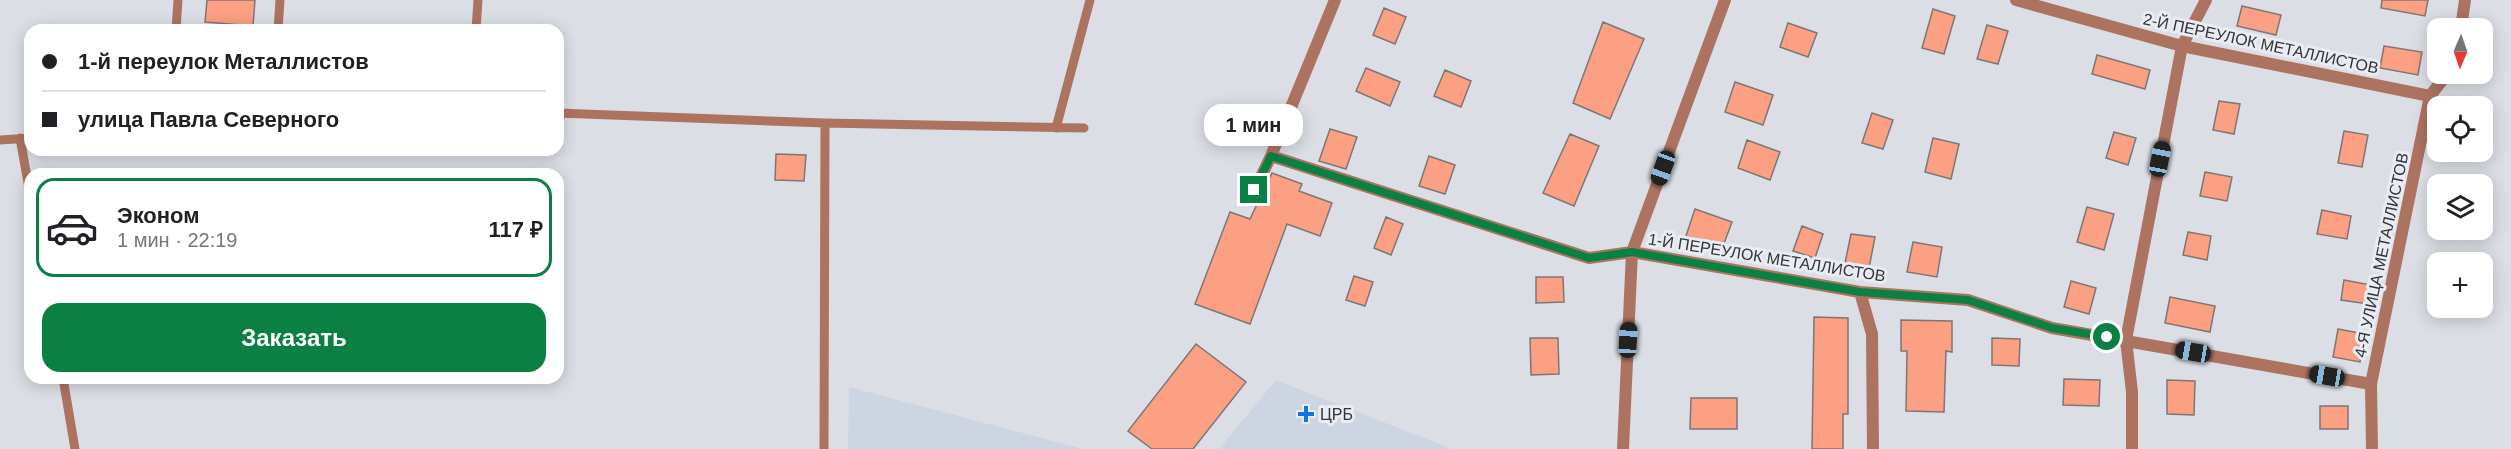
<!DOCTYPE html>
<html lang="ru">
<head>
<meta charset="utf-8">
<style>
  :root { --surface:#fff; --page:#f2f2f2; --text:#202124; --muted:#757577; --line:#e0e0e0; --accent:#0b8043 }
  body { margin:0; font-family:Helvetica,sans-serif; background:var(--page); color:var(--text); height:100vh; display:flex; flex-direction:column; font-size:22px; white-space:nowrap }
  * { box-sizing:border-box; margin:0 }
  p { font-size:20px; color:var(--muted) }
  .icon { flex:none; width:33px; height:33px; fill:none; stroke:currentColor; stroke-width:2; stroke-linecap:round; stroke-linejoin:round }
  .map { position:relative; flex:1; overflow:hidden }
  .panel { position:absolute; left:24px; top:168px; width:540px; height:216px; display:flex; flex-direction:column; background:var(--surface); border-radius:18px; box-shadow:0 3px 15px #0003 }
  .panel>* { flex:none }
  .guide { position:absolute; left:24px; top:24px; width:540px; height:132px; border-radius:18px; box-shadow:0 3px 15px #0003; display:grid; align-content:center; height:132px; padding:0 18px; background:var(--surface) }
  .needle { width:39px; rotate:182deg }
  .fabs { position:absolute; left:2427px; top:18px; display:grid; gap:12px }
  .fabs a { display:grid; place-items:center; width:66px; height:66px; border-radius:12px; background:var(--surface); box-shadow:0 3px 15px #0003; font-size:30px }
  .end { position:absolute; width:27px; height:27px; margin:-14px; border:8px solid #0b8043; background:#fff; box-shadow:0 0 0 3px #fff }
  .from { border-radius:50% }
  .bubble { position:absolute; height:42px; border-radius:18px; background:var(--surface); box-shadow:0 3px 15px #0003; font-size:20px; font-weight:800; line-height:42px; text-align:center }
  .car { position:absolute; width:18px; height:36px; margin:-18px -9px; border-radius:8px; box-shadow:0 0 4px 2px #0007; background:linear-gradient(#222 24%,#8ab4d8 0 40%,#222 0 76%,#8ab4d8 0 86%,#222 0) }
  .guide b { display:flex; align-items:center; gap:21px; height:57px; font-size:22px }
  .guide b+b { border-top:2px solid var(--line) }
  .guide i { width:15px; height:15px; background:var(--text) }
  ul { padding:10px 0 0; list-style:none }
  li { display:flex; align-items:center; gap:18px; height:99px; margin:0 12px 9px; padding:0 6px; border:3px solid transparent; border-radius:18px }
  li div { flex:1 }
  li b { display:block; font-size:22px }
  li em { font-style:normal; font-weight:800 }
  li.selected { border-color:var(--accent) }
  li>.icon { width:54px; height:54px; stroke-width:1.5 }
  .action { display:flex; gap:12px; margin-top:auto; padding:12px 18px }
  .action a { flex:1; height:69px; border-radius:18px; background:var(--accent); color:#fff; font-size:24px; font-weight:800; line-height:69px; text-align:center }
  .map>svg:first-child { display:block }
</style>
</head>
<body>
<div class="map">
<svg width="2511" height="449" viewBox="0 0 2511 449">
  <rect width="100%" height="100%" fill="#dbdfe5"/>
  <path fill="#ced5e2" d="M1276,380L1452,449H1219Z
    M849,387L1083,449H848Z"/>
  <path fill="#fba082" stroke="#7d7674" stroke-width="1.5" d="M207,0H255L253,26L205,22Z
    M2382,0H2428L2425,16L2381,8Z
    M2242,6L2281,15L2276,35L2237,26Z
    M1384,8L1406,17L1395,44L1373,35Z
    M1933,9L1955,16L1944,54L1922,48Z
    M1603,22L1644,39L1610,119L1573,103Z
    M1788,23L1817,33L1808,57L1780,47Z
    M1987,25L2008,31L1998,64L1977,59Z
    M2384,46L2422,52L2418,75L2380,68Z
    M2097,55L2150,70L2145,89L2092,74Z
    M1366,68L1400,82L1390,106L1356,91Z
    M1445,70L1471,81L1461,107L1434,96Z
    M1735,82L1773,95L1763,125L1725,112Z
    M2219,101L2240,104L2234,134L2213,130Z
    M1872,113L1893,120L1883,149L1862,143Z
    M1330,129L1357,137L1346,169L1319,161Z
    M2344,131L2368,135L2362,167L2338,163Z
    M2114,132L2136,138L2128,165L2106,158Z
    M1570,134L1599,146L1574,206L1543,193Z
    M1933,138L1959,144L1951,179L1925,172Z
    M1747,140L1780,152L1770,180L1738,168Z
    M776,154L806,155L804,181L775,180Z
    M1429,156L1455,165L1445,194L1419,186Z
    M2205,172L2232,177L2227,201L2200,196Z
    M1272,173L1302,184L1299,191L1332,203L1320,236L1287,224L1250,324L1195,304L1230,212L1250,219Z
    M2087,207L2114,214L2104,250L2077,242Z
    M1695,209L1732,222L1722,249L1686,236Z
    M2322,210L2351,216L2347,239L2317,234Z
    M1386,217L1403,224L1391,255L1374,248Z
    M1802,226L1823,234L1815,258L1793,251Z
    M2188,232L2211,236L2207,260L2183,255Z
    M1851,234L1875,237L1869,268L1845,263Z
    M1913,242L1942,247L1937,277L1907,272Z
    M1354,276L1373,282L1365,306L1346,300Z
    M1536,277H1563L1564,302L1536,303Z
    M2344,280L2371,285L2368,304L2341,300Z
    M2071,281L2096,288L2089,314L2064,307Z
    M2170,297L2215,306L2210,332L2165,323Z
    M1814,317L1848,318V414H1843V449H1812Z
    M1901,320L1952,321V352L1946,351L1944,412L1906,411L1907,351H1901Z
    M2338,329L2365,334L2360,362L2333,357Z
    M1530,338H1558L1559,374L1531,375Z
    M1992,338L2020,339L2019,366L1992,365Z
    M1196,344L1246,382L1193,449H1152L1128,431Z
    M2064,379L2100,380L2099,406L2063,405Z
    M2167,380L2195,381L2194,415L2167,414Z
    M1691,398H1737V429H1690Z
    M2320,406H2348V429H2320Z"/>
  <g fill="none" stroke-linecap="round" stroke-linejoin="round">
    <path stroke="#ad7361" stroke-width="9" d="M176,30L178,0
      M278,30L280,0
      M476,30L478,0
      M558,113L825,123L1084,128
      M1056,128L1090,0
      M20,138L30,194
      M0,140L30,138
      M63,378L75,449
      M824,449L825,123"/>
    <path stroke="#ad7361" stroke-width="12" d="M2016,0L2182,46L2430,96
      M2461,28L2465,0
      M1271,156L1589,258L1632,252L1860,292L1968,300L2052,328L2371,384
      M1254,191L1271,156L1335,0
      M1860,292L1872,334L1873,449
      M1623,449L1632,252L1725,0
      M2132,449V392L2126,340L2182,46L2206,0
      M2372,449L2371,384L2430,96L2447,74"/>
  </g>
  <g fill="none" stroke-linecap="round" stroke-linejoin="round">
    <path stroke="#0b8043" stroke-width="8" d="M1254,190L1271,156L1589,258L1632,252L1860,292L1968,300L2052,328L2107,337"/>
  </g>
  <path fill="#1078e0" stroke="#e9ecf3" stroke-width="2" d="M1303 405h6v6h6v6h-6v6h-6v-6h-6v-6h6z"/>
  <g text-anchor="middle" stroke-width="6" stroke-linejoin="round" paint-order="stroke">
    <g font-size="16" fill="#333436" stroke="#e9ecf3">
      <text transform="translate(2261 43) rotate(12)" y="6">2-Й ПЕРЕУЛОК МЕТАЛЛИСТОВ</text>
      <text transform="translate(2381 255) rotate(-78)" y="6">4-Я УЛИЦА МЕТАЛЛИСТОВ</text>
      <text transform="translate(1767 257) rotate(9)" y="6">1-Й ПЕРЕУЛОК МЕТАЛЛИСТОВ</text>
    </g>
    <g font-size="16" fill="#333436" stroke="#e9ecf3" text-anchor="start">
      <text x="1320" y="420">ЦРБ</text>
    </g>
  </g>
</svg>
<div class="fabs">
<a><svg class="needle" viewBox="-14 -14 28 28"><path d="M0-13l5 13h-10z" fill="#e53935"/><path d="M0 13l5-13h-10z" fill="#757577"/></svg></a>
<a><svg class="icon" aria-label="locate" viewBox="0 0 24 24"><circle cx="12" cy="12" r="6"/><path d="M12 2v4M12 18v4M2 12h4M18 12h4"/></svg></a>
<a><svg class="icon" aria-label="layers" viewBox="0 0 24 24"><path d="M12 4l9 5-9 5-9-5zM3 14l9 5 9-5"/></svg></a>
<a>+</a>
</div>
<i class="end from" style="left:2107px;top:337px"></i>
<i class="end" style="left:1254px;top:190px"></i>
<div class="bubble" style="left:1204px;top:104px;width:99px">1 мин</div>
<i class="car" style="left:2160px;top:159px;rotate:11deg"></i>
<i class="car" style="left:1663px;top:168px;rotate:200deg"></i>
<i class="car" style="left:1628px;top:340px;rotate:3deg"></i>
<i class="car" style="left:2193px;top:352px;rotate:280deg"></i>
<i class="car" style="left:2327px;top:376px;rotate:280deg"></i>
<div class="guide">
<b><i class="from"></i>1-й переулок Металлистов</b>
<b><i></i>улица Павла Северного</b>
</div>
<section class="panel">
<ul>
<li class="selected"><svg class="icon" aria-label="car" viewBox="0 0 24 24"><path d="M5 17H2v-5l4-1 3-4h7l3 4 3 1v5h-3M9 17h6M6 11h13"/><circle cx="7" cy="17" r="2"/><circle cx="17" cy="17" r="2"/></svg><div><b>Эконом</b><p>1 мин · 22:19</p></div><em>117 ₽</em></li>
</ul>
<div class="action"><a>Заказать</a></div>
</section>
</div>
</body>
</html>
